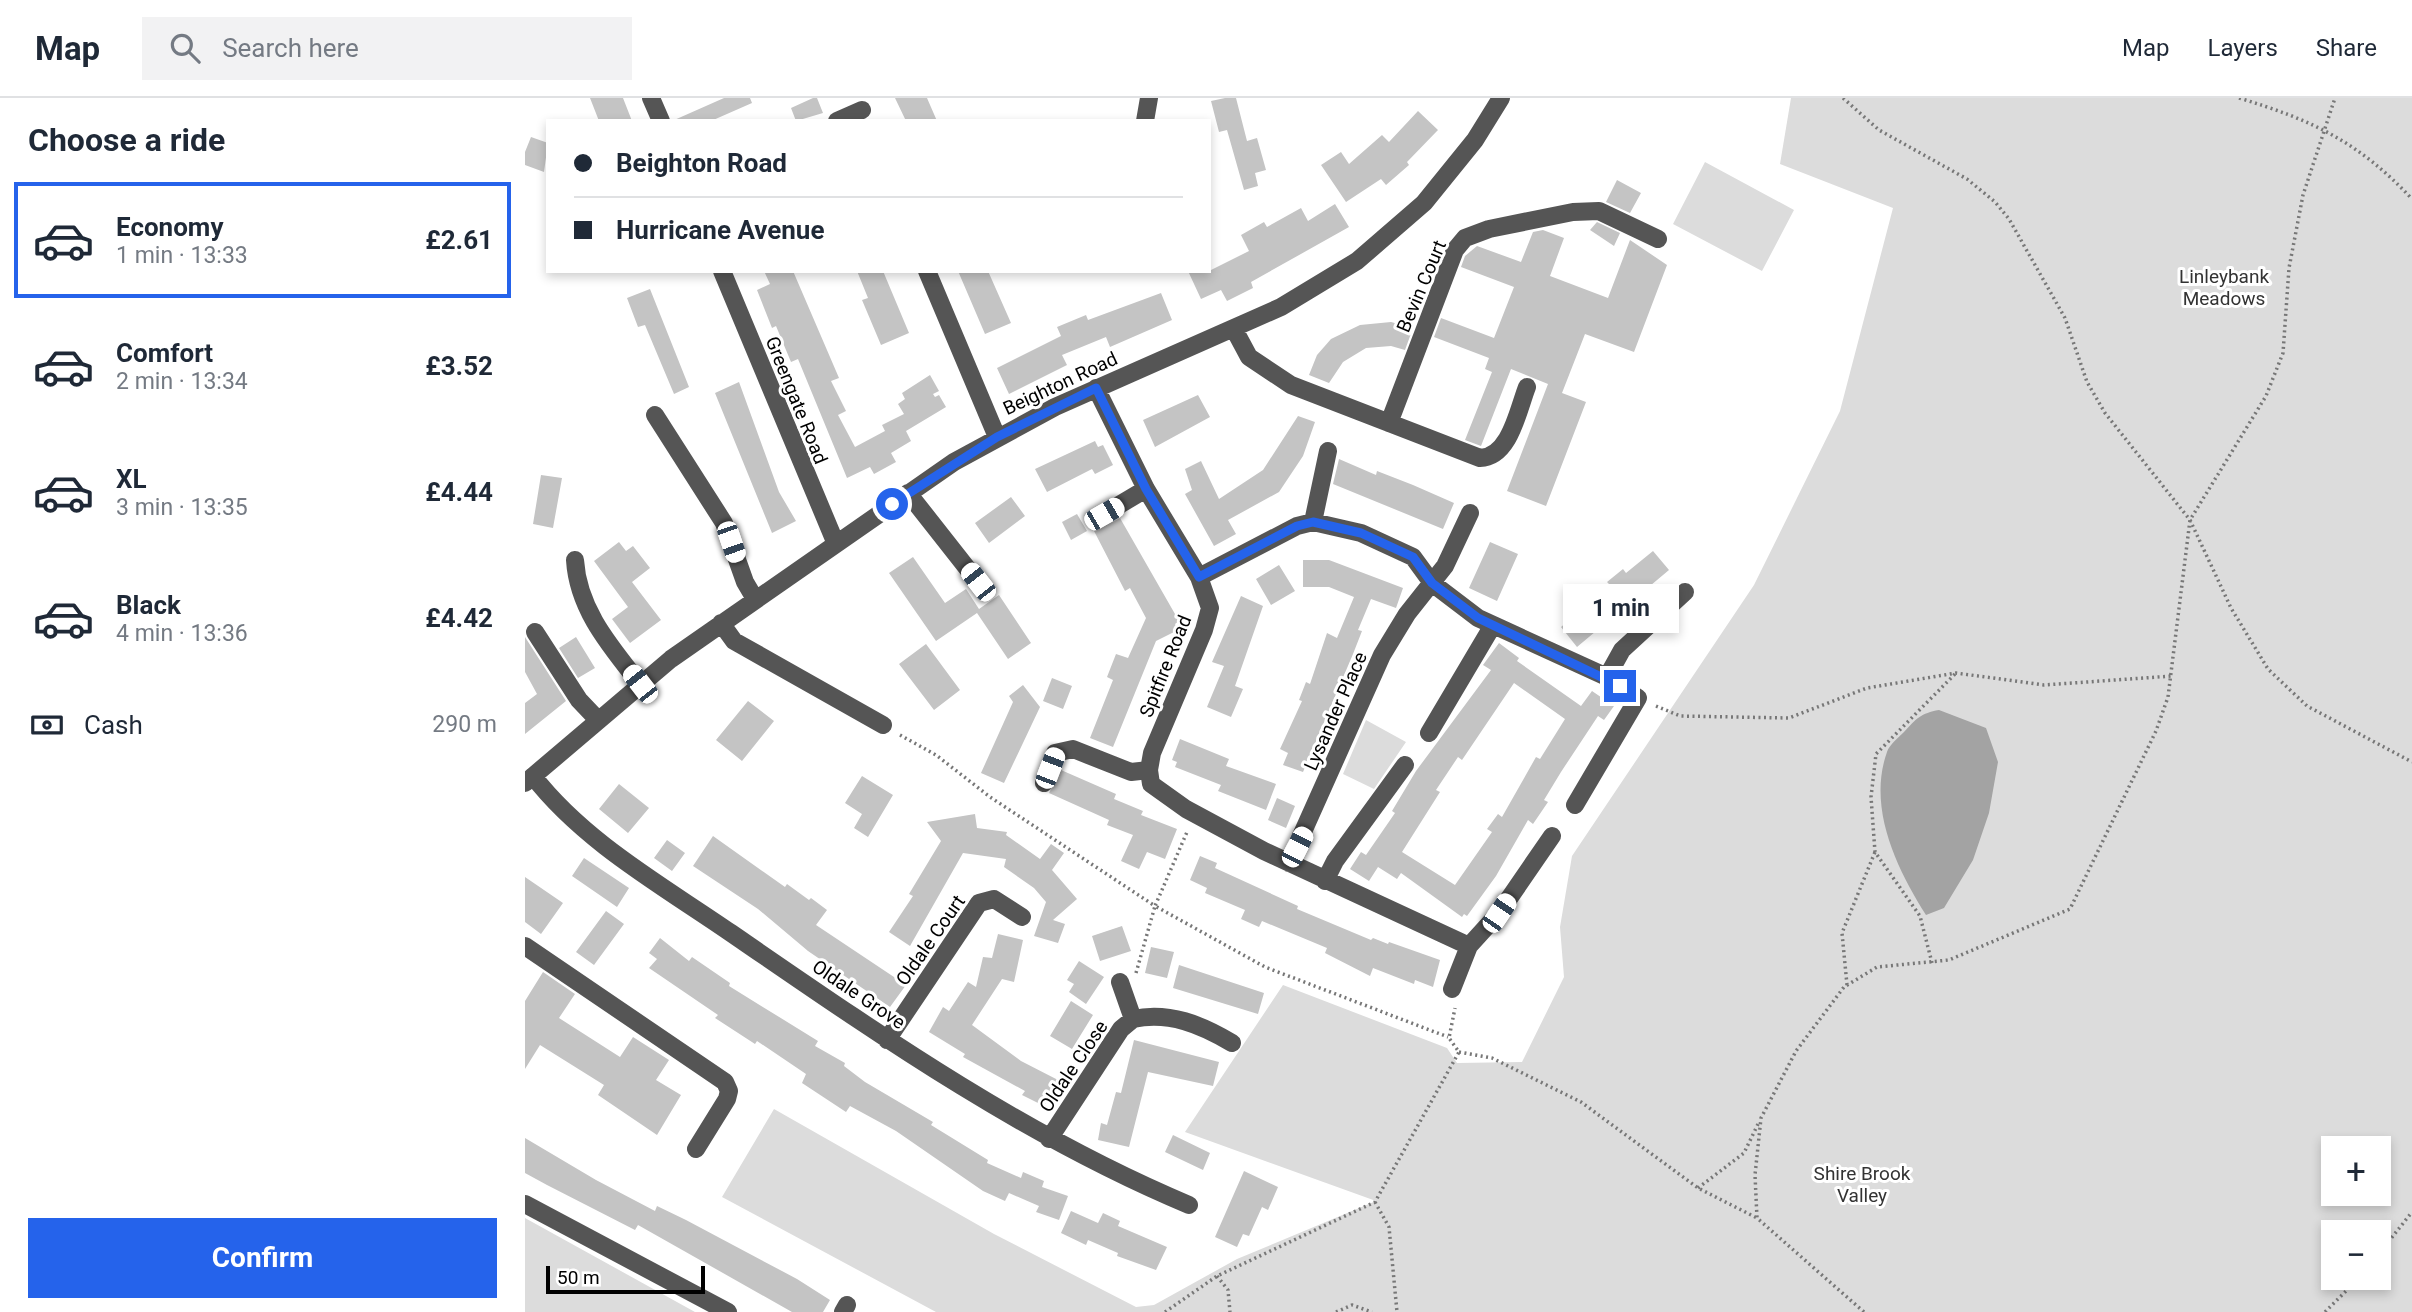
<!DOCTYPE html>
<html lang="en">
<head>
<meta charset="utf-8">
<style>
  :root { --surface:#fff; --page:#f2f2f3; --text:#1f2937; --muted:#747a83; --line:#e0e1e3; --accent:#2563eb }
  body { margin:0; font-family:Roboto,sans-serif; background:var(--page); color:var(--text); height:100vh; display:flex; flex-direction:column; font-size:26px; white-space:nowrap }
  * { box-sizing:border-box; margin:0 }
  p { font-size:23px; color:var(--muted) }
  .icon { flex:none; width:38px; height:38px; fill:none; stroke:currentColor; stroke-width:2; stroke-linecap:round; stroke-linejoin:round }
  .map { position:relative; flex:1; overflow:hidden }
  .details { display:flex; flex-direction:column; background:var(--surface); width:525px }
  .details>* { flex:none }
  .banner { position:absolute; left:21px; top:21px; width:665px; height:154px; border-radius:0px; box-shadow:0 4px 10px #0003; display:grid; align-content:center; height:154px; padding:0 28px; background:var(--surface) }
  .tools { position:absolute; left:1796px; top:1038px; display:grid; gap:14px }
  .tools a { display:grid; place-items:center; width:70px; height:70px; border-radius:0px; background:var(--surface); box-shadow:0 4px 10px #0003; font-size:35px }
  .scale { position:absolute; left:21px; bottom:18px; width:159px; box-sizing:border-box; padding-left:7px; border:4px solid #000; border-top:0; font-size:19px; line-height:24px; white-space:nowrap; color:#000; -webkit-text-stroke:5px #fff; paint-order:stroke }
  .end { position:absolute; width:32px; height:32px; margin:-16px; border:9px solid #2563eb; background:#fff; box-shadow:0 0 0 4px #fff }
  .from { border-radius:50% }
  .bubble { position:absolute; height:49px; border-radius:0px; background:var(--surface); box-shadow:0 4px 10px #0003; font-size:23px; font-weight:700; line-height:49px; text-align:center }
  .car { position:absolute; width:21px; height:42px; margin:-21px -10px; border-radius:9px; box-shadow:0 0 5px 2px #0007; background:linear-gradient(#fff 24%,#345 0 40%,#fff 0 76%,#345 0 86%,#fff 0) }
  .banner b { display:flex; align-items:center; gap:24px; height:66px; font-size:26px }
  .banner b+b { border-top:2px solid var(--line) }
  .banner i { width:18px; height:18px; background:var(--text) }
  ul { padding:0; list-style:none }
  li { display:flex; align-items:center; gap:21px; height:116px; margin:0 14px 10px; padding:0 14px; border:4px solid transparent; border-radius:0px }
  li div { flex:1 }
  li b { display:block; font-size:26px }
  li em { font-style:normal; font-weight:700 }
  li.selected { border-color:var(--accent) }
  li>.icon { width:63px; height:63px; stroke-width:1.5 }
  h2 { padding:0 28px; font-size:32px; line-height:84px }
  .pay { display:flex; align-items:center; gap:18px; height:77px; padding:0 28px; font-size:26px }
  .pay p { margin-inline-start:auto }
  .primary-button { display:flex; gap:14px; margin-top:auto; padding:14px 28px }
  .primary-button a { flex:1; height:80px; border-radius:0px; background:var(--accent); color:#fff; font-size:28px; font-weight:700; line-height:80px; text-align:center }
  header { display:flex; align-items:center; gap:42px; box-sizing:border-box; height:98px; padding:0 35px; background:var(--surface); border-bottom:2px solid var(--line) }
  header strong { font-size:33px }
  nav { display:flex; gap:38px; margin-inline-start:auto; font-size:24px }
  .search { width:490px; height:63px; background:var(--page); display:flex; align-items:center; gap:18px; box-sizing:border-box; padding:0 24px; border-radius:0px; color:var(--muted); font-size:26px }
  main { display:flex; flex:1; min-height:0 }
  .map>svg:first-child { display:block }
</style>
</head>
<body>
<header>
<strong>Map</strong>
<div class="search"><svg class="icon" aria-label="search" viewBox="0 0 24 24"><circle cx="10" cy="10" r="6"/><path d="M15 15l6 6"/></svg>Search here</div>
<nav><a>Map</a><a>Layers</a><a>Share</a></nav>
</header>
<main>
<section class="details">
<h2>Choose a ride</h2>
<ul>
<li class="selected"><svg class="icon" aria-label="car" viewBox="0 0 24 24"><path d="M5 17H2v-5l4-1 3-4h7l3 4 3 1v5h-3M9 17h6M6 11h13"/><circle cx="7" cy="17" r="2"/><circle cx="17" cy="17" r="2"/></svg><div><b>Economy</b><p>1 min · 13:33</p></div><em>£2.61</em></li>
<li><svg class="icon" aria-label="car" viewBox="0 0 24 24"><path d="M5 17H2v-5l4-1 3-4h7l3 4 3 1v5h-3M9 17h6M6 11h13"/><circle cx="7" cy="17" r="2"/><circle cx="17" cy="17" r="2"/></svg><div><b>Comfort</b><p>2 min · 13:34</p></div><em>£3.52</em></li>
<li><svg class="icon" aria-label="car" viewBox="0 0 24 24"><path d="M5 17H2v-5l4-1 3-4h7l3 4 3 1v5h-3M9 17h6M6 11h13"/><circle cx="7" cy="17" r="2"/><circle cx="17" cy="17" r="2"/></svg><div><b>XL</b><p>3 min · 13:35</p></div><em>£4.44</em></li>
<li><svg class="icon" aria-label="car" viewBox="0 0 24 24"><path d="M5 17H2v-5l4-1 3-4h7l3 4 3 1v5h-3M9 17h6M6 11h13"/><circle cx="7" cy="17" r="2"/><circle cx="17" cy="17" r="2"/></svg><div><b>Black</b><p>4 min · 13:36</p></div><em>£4.42</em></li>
</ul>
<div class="pay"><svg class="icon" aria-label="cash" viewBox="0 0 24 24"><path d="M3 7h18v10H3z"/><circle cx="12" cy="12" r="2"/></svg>Cash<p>290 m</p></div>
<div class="primary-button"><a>Confirm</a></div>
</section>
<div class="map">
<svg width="1887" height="1214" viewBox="0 0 1887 1214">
  <rect width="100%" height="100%" fill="#fff"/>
  <path fill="#dcdcdc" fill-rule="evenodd" d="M1266,0H1887V1214H411L197,1099L249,1011L469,1136L611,1209L629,1207L712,1161L851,1103L660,1034L758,887L922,950L932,965L997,964L1039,879L1035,829L1047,758L1229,487L1315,313L1368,110L1255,66ZM1808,1050H1853V1096H1808ZM1808,1134H1853V1180H1808Z
    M1180,64L1269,112L1237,173L1148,126Z
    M841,622L881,644L849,691L818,676Z
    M0,1120L170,1214H0Z"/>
  <path fill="#a3a3a3" d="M1414,612L1461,630L1473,664L1464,715L1448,762L1419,810L1401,817C1372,771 1342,710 1362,654C1364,647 1374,639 1379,634C1391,621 1396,615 1414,612Z"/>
  <path fill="#c4c4c4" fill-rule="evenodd" d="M65,0H98L107,23H74Z
    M199,0H225L227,5L186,23H147Z
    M288,0H292L298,15L271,23L266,10Z
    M370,0H402L412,23H381Z
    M700,0H711L722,43L732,40L741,72L730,75L733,88L719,92L702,32L694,34L686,3Z
    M893,13L913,32L882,64L884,67L861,87L856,81L821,104L796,67L816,54L824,66L857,37L864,44Z
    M6,39L23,45L19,74L0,67V54Z
    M1092,82L1116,95L1105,115L1081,104Z
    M810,106L824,129L726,184L728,190L702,203L696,192L676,201L663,173H684L724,153L716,137L739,124L742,129L776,110L783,123Z
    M1072,124L1095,135L1089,148L1065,132Z
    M1018,132L1039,140L1025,178L1083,200L1105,142L1142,167L1109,254L1060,236L1037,295L1061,304L1021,408L982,393L1023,286L986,271L956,348L940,342L967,274L960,271L964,260L909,239L916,220L969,240L989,189L936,169L940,158L952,148L996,164L1008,134Z
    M239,173H268L314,280L306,283L321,313L313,317L330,349L360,333L357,327L379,316L373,306L380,301L377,295L405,277L414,293L408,296L410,299L414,297L421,309L381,333L386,343L366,355L371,364L349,376L345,369L322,380L273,261L266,264L251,228L247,230L232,192L245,186Z
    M332,173H358L384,235L356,247L337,202L343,200Z
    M433,173H463L486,225L460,236Z
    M125,191L164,289L149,296L120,227L113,229L102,200Z
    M636,195L647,222L585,249L581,239L537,257L542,267L484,296L472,270L536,238L532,229L561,217L563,222Z
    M866,224L888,230L880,252L866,248L841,250L818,264L804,285L784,277L792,257L806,241L835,227Z
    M214,284L254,394L271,423L247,435L190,295Z
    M673,297L685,319L630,349L618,322Z
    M773,318L790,324L778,358L754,394L703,422L711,436L689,448L660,396L667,392L660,371L676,363L694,401L738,372Z
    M570,343L573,349L578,347L588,367L570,376L567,371L522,394L510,371Z
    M814,361L851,377L852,373L888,387L929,405L918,431L808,386Z
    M16,377L37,380L28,430L8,426Z
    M486,399L500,418L464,445L450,425Z
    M552,416L562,433L546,442L537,424Z
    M595,420L654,523L650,526L653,532L631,543L588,649L565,640L588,582L582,579L591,556L603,560L621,520L605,490L600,493L569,433Z
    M94,444L101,453L108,448L125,470L107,484L136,522L105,545L87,521L103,509L69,463Z
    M965,444L993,456L972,503L944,490Z
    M1128,453L1144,472L1052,549L1036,529L1085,487L1082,484L1098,471L1101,475Z
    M388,459L420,505L441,491L454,511L474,497L506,545L483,561L452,515L411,543L364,475Z
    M778,462H804L878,490L871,510L846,501L833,532L837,533L828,556L778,674L758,667L763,655L755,651L777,603L774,602L781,584L785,586L802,535L812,540L829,499L804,489H778Z
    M754,467L770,493L746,507L731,481Z
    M716,498L738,508L710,588L718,591L706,619L682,609L699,568L687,564Z
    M0,539L41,603L0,636V605L12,596L0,574Z
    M51,539L70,570L53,580L34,550Z
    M974,545L994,560L992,563L1056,608L1067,593L1089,608L1079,622L1073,618L1036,674L1019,702L1023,704L1008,726L1003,722L971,778L942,818L939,816L937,819L876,775L872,781L853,769L844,783L825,771L836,754L841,757L870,715L867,713L891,673L966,572L958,567ZM989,585L1040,621L1015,661L1011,659L977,719L973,716L962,731L967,734L930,787L877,754L915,694L911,692L933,659L937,662Z
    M401,546L435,592L409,612L374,566Z
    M527,580L547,588L538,611L518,603Z
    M498,587L515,609L479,685L456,675L488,604L484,598Z
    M223,603L249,623L217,663L191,642Z
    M655,641L704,661L701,668L751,686L741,712L693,693L696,687L650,669L652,664L647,662Z
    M536,672L591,696L589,701L618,713L616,717L652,731L640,761L622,754L614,771L596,763L608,737L582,727L584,722L524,695Z
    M337,678L368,697L343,739L329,730L337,716L320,705Z
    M94,686L124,710L103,735L74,711Z
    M752,700L770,708L761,730L743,722Z
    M450,716L452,730L482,734L481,737L515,761L526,746L539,755L527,772L552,801L528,822L540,826L533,845L509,838L521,804L509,790L479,769L481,761L438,755L385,848L364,834L388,798L384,796L416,743L402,724Z
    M188,738L260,789L262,786L284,802L286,800L302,812L291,827L381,887L365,909L283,853L233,811L168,768Z
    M142,742L160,755L147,773L129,760Z
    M675,758L692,765L690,770L773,808L772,811L846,842L848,840L863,846L864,844L915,862L908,889L890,882L889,886L848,870L845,878L800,855L802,850L737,823L734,829L716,821L720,812L680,795L682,790L665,782Z
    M59,760L104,790L92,809L47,778Z
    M0,779L38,805L16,836L0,824Z
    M81,813L99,826L69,867L51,854Z
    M597,828L606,853L575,863L567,838Z
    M473,836L498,842L489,884L477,881L447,927L496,963L533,982L519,1008L497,997L500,993L438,959L440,956L404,934L418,909L424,913L443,884L451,889L458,859L467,860Z
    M135,840L164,863L167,859L205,885L204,888L293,943L290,948L320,965L319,968L340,984L408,1024L406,1027L463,1062L462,1065L496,1080L498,1074L519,1083L517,1089L543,1098L534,1122L511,1114L514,1108L484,1095L480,1103L458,1093L371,1033L325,1008L321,1014L277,985L281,976L232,943L230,946L190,920L193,917L124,870L132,861L124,855Z
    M626,849L649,854L642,880L620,875Z
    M554,863L579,879L561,906L544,894L549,886L542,882Z
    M654,867L739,895L733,916L648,890Z
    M18,874L50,896L34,920L95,959L108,939L144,962L131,982L156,997L132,1037L73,997L79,987L15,947L0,971V903Z
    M546,903L568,917L547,951L525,938Z
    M609,942L694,964L688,988L623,974L604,1049L573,1042L576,1025L582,1027L591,994L596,995Z
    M648,1037L685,1055L678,1072L640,1054Z
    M0,1040L71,1082L130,1113L132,1108L161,1122L272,1181L305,1202L298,1214H267L113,1127L110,1132L22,1087L0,1075Z
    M719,1073L753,1089L743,1112L737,1109L724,1138L718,1136L712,1149L690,1139Z
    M546,1113L573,1125L578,1115L595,1123L593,1128L642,1149L631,1172L592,1158L593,1155L563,1142L561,1147L536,1135Z"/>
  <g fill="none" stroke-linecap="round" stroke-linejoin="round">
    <path stroke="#777" stroke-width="3.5" stroke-dasharray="2 3.5" stroke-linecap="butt" d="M1318,0L1354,32L1442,81L1470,104L1484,121L1540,220L1562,284L1580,315L1665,422L1706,510L1743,571L1782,608L1887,664
      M1714,0C1787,22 1834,44 1887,101
      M1131,608L1155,618L1264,620L1342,590L1431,575L1519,587L1647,578
      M375,637L411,657L465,699L630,808L662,734
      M1407,865L1395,818L1350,754L1346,699L1351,656L1430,576
      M611,875L630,808L740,869L923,939
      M1322,887L1317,835L1350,754
      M934,954L967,960L1056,1004L1173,1090L1232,1120
      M1173,1090L1219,1055L1234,1024
      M850,1104L864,1129L872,1214
      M1853,1157L1887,1114
      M692,1178L703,1192L705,1214
      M640,1214L692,1178L850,1104L934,954L924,940L930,910
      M811,1214L827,1207L847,1214
      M1339,1214L1232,1120L1230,1077L1236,1020L1271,953L1319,889L1352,869L1424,862L1545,811L1631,633L1643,599L1665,422L1741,298L1758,255L1764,170L1778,97L1810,0
      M1800,1214L1834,1180"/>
    <path stroke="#555" stroke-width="18" d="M126,0L136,23
      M312,23L337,12
      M620,23L624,0
      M197,173L311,446
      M402,173L472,339
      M709,231L724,259L766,287L955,360C985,359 993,312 1002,289
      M571,290L621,391L674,479L685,510L679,532L627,655L624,672L626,686L661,711L739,753L944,848
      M130,317L199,425L220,484L230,501
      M864,325L930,152L940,140L964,131L1048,114L1074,113L1133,141
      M383,395L453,484
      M579,416L621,391
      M788,424L803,353
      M50,462C53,512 86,549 115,586
      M674,479L772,428L788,424L836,435L888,459L907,485L953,520L1082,579L1113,600L1050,707
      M196,525L209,543L358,627
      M10,534L54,602L73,622
      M1082,579L1097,552L1160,494
      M904,635L968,527
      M8,678C59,744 138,788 206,835C353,936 499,1038 664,1107
      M0,685L146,561L429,364L530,309L756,209L832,163L899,105L950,42L976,0
      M519,685L530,655L548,651L606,674L624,672
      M764,765L857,557L882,516L920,468L945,415
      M800,783L810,763L880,667
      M0,848L200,984L204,993L202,1001L171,1051
      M595,884L608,921
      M927,891L944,848L974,815L1027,738
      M362,942L454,805L469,801L497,819
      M524,1041L596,931L608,921C644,913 677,927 707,945
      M0,1106L203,1214
      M318,1214L322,1207"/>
  </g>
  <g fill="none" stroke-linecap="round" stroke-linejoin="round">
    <path stroke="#2563eb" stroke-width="9" d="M367,406L472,339L571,290L621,391L674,479L772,428L788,424L836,435L888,459L907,485L953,520L1095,588"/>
  </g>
  <g text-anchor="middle" stroke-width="6" stroke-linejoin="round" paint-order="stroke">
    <g font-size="19" fill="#333" stroke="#fff">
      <text x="1699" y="185">Linleybank<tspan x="1699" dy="22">Meadows</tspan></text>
      <text x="1337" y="1082">Shire Brook<tspan x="1337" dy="22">Valley</tspan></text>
    </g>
    <g font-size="19" fill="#000" stroke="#fff">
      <text transform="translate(896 188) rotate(-67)" y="7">Bevin Court</text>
      <text transform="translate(535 285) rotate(-25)" y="7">Beighton Road</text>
      <text transform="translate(272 302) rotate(68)" y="7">Greengate Road</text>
      <text transform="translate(640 568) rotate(-68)" y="7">Spitfire Road</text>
      <text transform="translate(810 613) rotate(-66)" y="7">Lysander Place</text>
      <text transform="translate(405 842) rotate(-55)" y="7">Oldale Court</text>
      <text transform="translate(334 896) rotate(34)" y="7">Oldale Grove</text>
      <text transform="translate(548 968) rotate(-56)" y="7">Oldale Close</text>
    </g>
  </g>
</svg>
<div class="tools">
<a>+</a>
<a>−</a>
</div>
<div class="scale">50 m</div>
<i class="end from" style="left:367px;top:406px"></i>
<i class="end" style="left:1095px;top:588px"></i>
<div class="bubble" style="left:1038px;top:486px;width:116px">1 min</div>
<i class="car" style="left:579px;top:416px;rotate:60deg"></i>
<i class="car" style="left:206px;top:444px;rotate:161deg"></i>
<i class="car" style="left:453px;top:484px;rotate:322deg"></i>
<i class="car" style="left:115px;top:586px;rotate:322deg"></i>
<i class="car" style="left:525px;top:670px;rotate:21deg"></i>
<i class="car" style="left:772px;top:749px;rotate:27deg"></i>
<i class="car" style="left:974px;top:815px;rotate:34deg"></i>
<div class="banner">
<b><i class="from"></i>Beighton Road</b>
<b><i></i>Hurricane Avenue</b>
</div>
</div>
</main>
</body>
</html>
